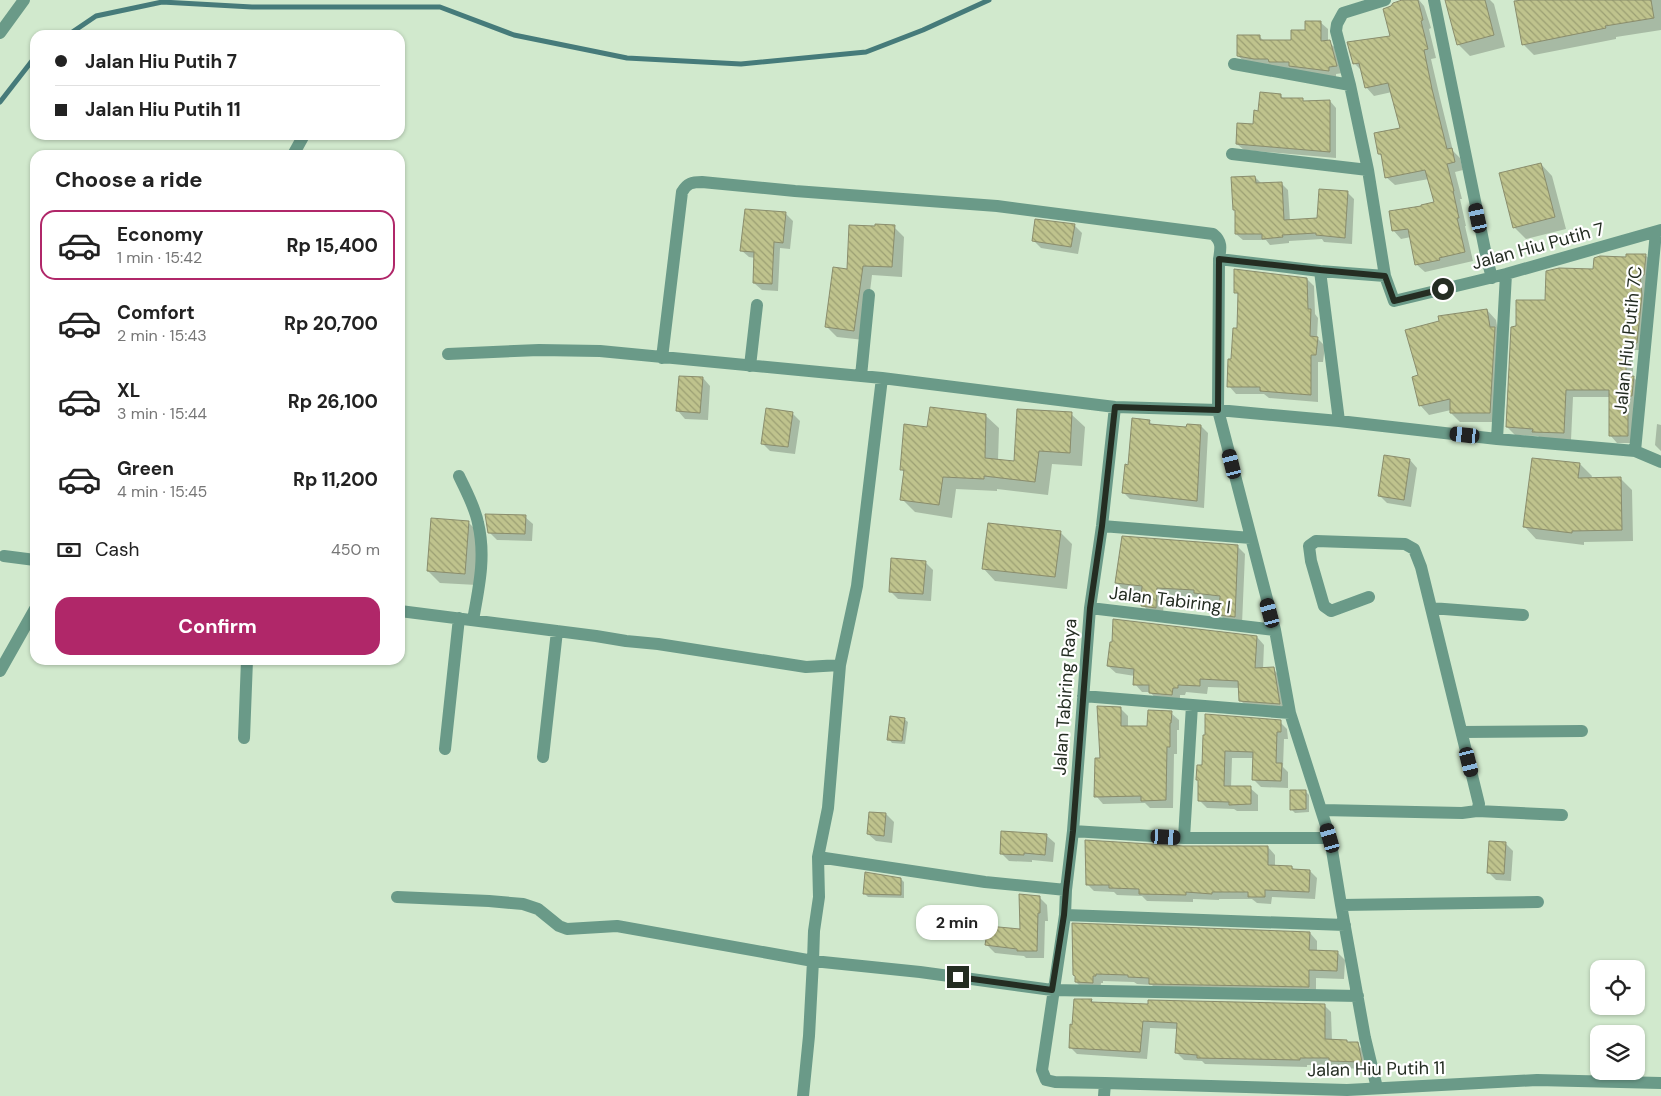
<!DOCTYPE html>
<html lang="en">
<head>
<meta charset="utf-8">
<style>
  :root { --surface:#fff; --page:#f6f6f6; --text:#222; --muted:#767676; --line:#e0e0e0; --accent:#b02769 }
  body { margin:0; font-family:"DM Sans",sans-serif; background:var(--page); color:var(--text); height:100vh; display:flex; flex-direction:column; font-size:19px; white-space:nowrap }
  * { box-sizing:border-box; margin:0 }
  p { font-size:16px; color:var(--muted) }
  .icon { flex:none; width:28px; height:28px; fill:none; stroke:currentColor; stroke-width:2; stroke-linecap:round; stroke-linejoin:round }
  .map { position:relative; flex:1; overflow:hidden }
  .details { position:absolute; left:30px; top:150px; width:375px; height:515px; display:flex; flex-direction:column; background:var(--surface); border-radius:15px; box-shadow:0 1px 4px #0004 }
  .details>* { flex:none }
  .hud { position:absolute; left:30px; top:30px; width:375px; height:110px; border-radius:15px; box-shadow:0 1px 4px #0004; display:grid; align-content:center; height:110px; padding:0 25px; background:var(--surface) }
  .tools { position:absolute; left:1590px; top:960px; display:grid; gap:10px }
  .tools a { display:grid; place-items:center; width:55px; height:55px; border-radius:10px; background:var(--surface); box-shadow:0 1px 4px #0004; font-size:25px }
  .end { position:absolute; width:22px; height:22px; margin:-11px; border:6px solid #242d22; background:#fff; box-shadow:0 0 0 2px #fff }
  .from { border-radius:50% }
  .bubble { position:absolute; height:35px; border-radius:15px; background:var(--surface); box-shadow:0 1px 4px #0004; font-size:16px; font-weight:700; line-height:35px; text-align:center }
  .car { position:absolute; width:15px; height:30px; margin:-15px -8px; border-radius:6px; box-shadow:0 0 4px 1px #0007; background:linear-gradient(#222 24%,#8ab4d8 0 40%,#222 0 76%,#8ab4d8 0 86%,#222 0) }
  .hud b { display:flex; align-items:center; gap:18px; height:48px; font-size:19px }
  .hud b+b { border-top:1px solid var(--line) }
  .hud i { width:12px; height:12px; background:var(--text) }
  ul { padding:0; list-style:none }
  li { display:flex; align-items:center; gap:15px; height:70px; margin:0 10px 8px; padding:0 15px; border:2px solid transparent; border-radius:15px }
  li div { flex:1 }
  li b { display:block; font-size:19px }
  li em { font-style:normal; font-weight:700 }
  li.on { border-color:var(--accent) }
  li>.icon { width:45px; height:45px; stroke-width:1.5 }
  h2 { padding:0 25px; font-size:22px; line-height:60px }
  .pay { display:flex; align-items:center; gap:12px; height:55px; padding:0 25px; font-size:19px }
  .pay p { margin-inline-start:auto }
  .button { display:flex; gap:10px; margin-top:auto; padding:10px 25px }
  .button a { flex:1; height:58px; border-radius:15px; background:var(--accent); color:#fff; font-size:20px; font-weight:700; line-height:58px; text-align:center }
  .map>svg:first-child { display:block }
</style>
</head>
<body>
<div class="map">
<svg width="1661" height="1096" viewBox="0 0 1661 1096">
  <defs>
    <pattern id="building-back-hatch" width="6" height="6" patternUnits="userSpaceOnUse" patternTransform="scale(1.25)"><rect width="6" height="6" fill="#bfc38d"/><path d="M-1 5l2 2M0 0l6 6M5-1l2 2" fill="none" stroke="#9b9f73"/></pattern>
  </defs>
  <rect width="100%" height="100%" fill="#d1e9cd"/>
  <path fill="#0003" d="M1407,0H1419L1424,6L1431,28L1429,29L1436,58L1431,59L1440,98L1453,151L1460,158L1463,170L1455,172L1462,199H1460L1466,226H1465L1473,261L1425,272L1416,264L1411,237L1401,239L1393,230L1435,203L1429,179L1395,185L1386,177L1383,157L1379,154L1402,129L1392,92L1374,96L1366,87L1362,71L1354,63L1392,37Z
    M1451,0H1490L1494,4L1505,47L1470,56L1458,44Z
    M1530,0H1661V30L1616,37V39L1534,55L1523,44Z
    M1320,22L1328,29V42L1337,49L1343,73L1336,74V78L1246,63L1238,56L1260,37L1264,41H1293Z
    M1281,96L1284,99L1302,100L1305,102L1330,101L1336,108V158L1244,150L1237,144L1254,125L1259,112Z
    M1541,164L1552,176L1566,229L1526,239L1514,227Z
    M1255,177L1262,184L1281,183L1288,190L1290,221L1319,219L1347,192L1354,199L1352,244L1324,242L1322,239L1289,241V243L1270,245L1266,240H1243L1236,234V212L1234,209Z
    M786,214L793,221L790,249L780,248L778,291L762,290L754,283L755,258L749,257L741,250Z
    M1074,225L1082,233L1078,254L1041,248L1033,240Z
    M894,227L904,237L902,277L872,275L864,340L837,337L827,327L848,270Z
    M1645,255L1653,262L1644,350H1633V377L1641,385L1635,443H1617L1610,435V397H1573L1571,440L1541,439L1538,436L1515,435L1507,427L1517,328L1546,301L1594,270L1627,259Z
    M1307,279L1314,286L1315,314L1318,318L1317,338L1325,346L1323,362H1318V402L1269,398L1264,394H1236L1229,386L1238,330L1239,296L1236,292Z
    M1487,310L1496,320L1498,332L1499,422H1460L1451,413V410L1429,415L1420,405L1419,376L1440,322Z
    M703,378L710,386L708,420L685,419L678,411Z
    M792,413L800,421L795,454L770,451L762,443Z
    M1071,414L1085,427L1082,466L1052,464L1048,495L997,489V491L956,489L952,518L915,512L902,499L905,473L901,469L928,429L985,415L999,428L998,460L1016,463Z
    M1149,421L1154,426L1188,428L1201,426L1208,433L1204,508L1130,499L1123,492L1129,466Z
    M1657,424L1661,425V451L1655,445Z
    M1410,460L1417,468L1411,507L1387,503L1379,495Z
    M1580,464L1592,476L1591,479L1620,478L1632,490L1633,541L1584,542V545L1536,539L1525,527Z
    M525,517L533,524L532,541L497,540L489,532Z
    M468,522L480,534L477,585L440,583L428,571Z
    M1060,532L1072,544L1067,589L995,581L984,569Z
    M1237,546L1245,554L1242,624L1227,622L1220,615L1221,602L1203,600L1199,597L1164,595L1163,615L1150,613L1143,605V592L1124,590L1117,583Z
    M925,562L933,570L931,601L898,599L890,591Z
    M1257,637L1264,645L1263,669H1273L1281,677L1287,711L1248,708L1240,700V688L1208,687L1207,694L1186,692L1185,695H1180V702L1158,701L1150,692H1142L1135,684V676L1116,673L1108,666Z
    M1120,708L1128,716V727H1148L1171,713L1179,720V730H1177V754H1174L1173,808H1150L1145,803L1103,804L1096,796L1101,759Z
    M904,719L908,722L905,744L892,743L889,739Z
    M1280,722L1287,729L1288,739H1284L1283,767L1288,772V788L1261,787L1253,779L1254,758H1232L1231,788H1250L1258,795V811H1237L1234,809L1207,808L1199,800L1200,782L1197,779L1203,766L1204,736Z
    M1305,791L1309,795V812L1295,813L1291,809Z
    M886,814L894,822L892,843L876,841L868,834Z
    M1002,833L1047,836L1055,843L1053,862L1032,860V862L1009,861L1001,853Z
    M1505,843L1513,851L1511,881L1496,880L1488,872Z
    M1183,847H1268L1275,855V867H1292L1295,870L1310,871L1317,878L1315,899L1272,897L1271,904L1257,903L1252,899H1219V900L1193,899V902L1147,901L1142,896L1117,895L1114,892L1094,891L1087,884Z
    M901,879L904,882V898L868,897L864,893Z
    M1039,897L1047,905L1048,921H1045L1044,958H1026L1024,956L995,953L987,945L1021,930Z
    M1310,933L1317,941V952H1337L1345,960L1344,979L1316,978V994L1158,991L1152,985L1137,984L1134,982L1103,981V983H1101L1100,990H1084L1076,982V977Z
    M1091,1000L1095,1004L1149,1006L1324,1005L1331,1012L1332,1041L1357,1044L1364,1051L1369,1069L1337,1068L1334,1065H1307V1067L1205,1064L1202,1061L1184,1060L1176,1052L1178,1029L1150,1028L1147,1059L1077,1054L1070,1047L1074,1026Z"/>
  <g fill="none" stroke-linecap="round" stroke-linejoin="round">
    <path stroke="#467b7a" stroke-width="5" d="M68,35L96,16L162,2L252,7H440L514,35L627,58L741,64L866,52L923,30L989,0
      M0,102L35,57"/>
  </g>
  <path fill="url(#building-back-hatch)" stroke="#8a8d6d" d="M1402,0H1418L1423,20L1421,21L1428,49L1424,50L1432,89L1447,149L1452,148L1455,162L1447,164L1454,191H1453L1459,218H1457L1465,252L1439,258L1440,260L1415,265L1408,229L1392,231L1389,211L1421,206V205L1434,202L1425,170L1385,178L1381,154H1378L1374,133L1400,128L1388,83L1365,88L1359,63L1353,64L1347,42L1390,36L1383,9L1391,6L1393,3Z
    M1445,0H1485L1494,35L1457,45Z
    M1523,0H1651L1654,18L1605,26L1606,28L1522,45L1514,1Z
    M1305,21H1321V41L1330,40L1337,66L1329,67V71L1289,66V62H1269L1268,59H1254L1237,56V35H1260V40H1291V30H1305Z
    M1260,92L1281,94V98H1303V101L1330,100V152L1236,144L1237,123L1253,124L1254,110L1258,111Z
    M1541,163L1555,217L1513,228L1499,173Z
    M1255,176L1256,183L1282,182L1284,220L1317,218L1319,189L1348,191L1345,238L1316,235V233L1282,235L1283,237L1262,239V234H1235V210H1233L1231,177Z
    M745,209L786,212L783,243L774,242L772,284L753,283L754,252L740,251Z
    M1035,219L1075,224L1071,247L1032,241Z
    M875,224L895,225L892,267L863,266L854,331L825,327L833,267L847,269L849,225L875,226Z
    M1626,254H1646L1644,275H1640L1642,295L1637,343H1626V377L1634,376L1632,396H1628V436H1609V390H1566L1564,433L1532,432L1533,429L1506,427L1511,327L1516,326V300H1545L1546,271L1559,268L1593,269L1594,258L1600,256L1626,257Z
    M1234,269L1307,278L1308,309H1311L1310,336L1318,337L1316,355H1311V395L1260,391V387H1227L1228,359H1231L1233,328H1237L1238,293H1234Z
    M1487,309L1490,327H1495L1490,413H1450V399L1419,406L1412,377L1418,375L1405,330L1439,321L1438,316Z
    M679,376L703,377L700,413L676,411Z
    M930,407L986,414L985,458L1014,461L1017,409L1072,412L1070,453L1039,451L1035,482L984,476V479L943,477L939,505L900,500L904,470H900L904,424L927,427Z
    M766,408L793,412L788,447L761,444Z
    M1132,418L1150,420L1149,424L1186,427L1187,424L1201,425L1197,501L1122,493L1125,464L1128,465Z
    M1384,455L1410,459L1404,500L1378,496Z
    M1532,458L1580,463L1578,478L1621,477L1622,530L1572,531V533L1523,527Z
    M485,514L526,515L525,534L488,533Z
    M431,518L469,521L465,574L427,571Z
    M988,523L1061,531L1055,577L982,569Z
    M1122,536L1238,545L1235,617L1219,615L1220,596L1194,593V590L1157,588L1156,608L1141,606L1142,586L1115,583Z
    M891,558L926,561L923,594L889,592Z
    M1113,619L1257,636L1255,668L1274,667L1280,704L1239,701L1238,681L1200,679V686L1178,685V688H1173L1172,695L1149,693V685H1133L1134,669L1107,666L1110,642H1112Z
    M1097,706L1121,707V726H1147L1148,710L1172,711L1171,723H1170V747H1167L1166,800L1141,801V796L1094,797L1095,758H1100Z
    M1205,714L1281,720V732H1277L1276,763H1282L1281,781L1252,780L1253,752L1225,751L1224,786H1251V804L1229,805V802L1198,801V780H1196L1197,765H1202L1203,735H1205Z
    M890,716L905,718L902,741L887,740Z
    M1290,790H1306V809L1290,810Z
    M869,812L886,813L884,836L867,834Z
    M1001,831L1047,834L1045,855L1024,853V855L1000,854Z
    M1085,840L1183,846H1268V865L1292,866V869L1310,870L1309,892L1265,890V897H1248V892H1212V894L1186,892V895L1139,894V889L1109,888V885H1086Z
    M1489,841L1506,842L1504,874L1487,873Z
    M865,872L901,878V895L863,894Z
    M1019,894L1040,896V913H1038L1037,951H1017V949L985,945L988,926L1020,929Z
    M1072,923L1310,932L1309,950L1338,951L1337,971L1309,970V987L1149,984V978L1128,977V975L1096,974V976H1093V983L1075,982V976L1073,975Z
    M1074,999H1092L1091,1002L1148,1004V1000L1325,1004V1039L1347,1040V1042H1358L1362,1062L1329,1061V1058H1300V1060L1197,1058V1055L1175,1053L1177,1023L1143,1021L1140,1052L1069,1048L1070,1024L1072,1025Z"/>
  <g fill="none" stroke-linecap="round" stroke-linejoin="round">
    <path stroke="#6a9a88" stroke-width="12" d="M1385,0L1343,13L1337,24L1336,31L1350,85L1368,170L1385,276L1394,301L1506,274L1661,230
      M1434,0L1486,255L1492,278
      M0,33L24,0
      M1234,64L1350,85
      M1232,154L1368,170
      M293,155L304,135
      M1320,271L1339,421
      M448,354L539,350L600,351L882,378L1115,407L1218,410L1339,421L1497,439L1635,451L1661,462
      M662,358L682,192C687,183 692,182 702,182L795,191L997,206L1213,234C1222,241 1221,248 1219,259
      M750,366L757,305
      M861,376L869,295
      M1497,439L1506,274
      M1635,451L1656,232
      M459,476C466,491 475,507 478,523C486,556 479,587 473,620
      M1102,526L1251,538
      M4,556L35,560
      M1090,608L1275,630
      M1431,608L1523,615
      M400,611L596,636L626,641L658,644L806,667L840,665L857,586L882,378
      M0,671L35,609
      M1083,696L1290,713
      M1462,732L1582,731
      M244,738L247,660
      M445,749L459,618
      M543,757L557,631
      M1322,810L1462,813L1477,811L1479,804L1421,567L1414,549L1405,544L1316,541L1309,546L1311,561L1324,606L1331,611L1369,597
      M1477,811L1562,815
      M1073,831L1184,838H1330
      M1184,838L1192,705
      M818,857L985,882L1066,890
      M397,897L489,901L523,904L538,909L559,926L567,929L617,926L813,961L814,931L819,897L818,857L828,808L840,665
      M1341,905L1538,902
      M1065,915L1345,925
      M1105,1083L1055,1082L1046,1080L1042,1070L1065,915L1066,890L1073,831L1090,608L1102,526L1115,407
      M1377,1088L1365,1038L1341,905L1330,838L1290,713L1275,630L1218,410L1219,259L1320,271L1385,276
      M803,1096L809,1036L813,961L920,972L1052,990L1358,996
      M1104,1096L1105,1083L1347,1090L1537,1080L1661,1083"/>
  </g>
  <g fill="none" stroke-linecap="round" stroke-linejoin="round">
    <path stroke="#242d22" stroke-width="6" d="M958,977L1052,990L1064,915L1066,890L1073,831L1090,608L1102,526L1115,407L1218,410L1219,259L1320,270L1385,276L1394,301L1443,289"/>
  </g>
  <g text-anchor="middle" stroke-width="4.5" stroke-linejoin="round" paint-order="stroke">
    <g font-size="18" fill="#242d22" stroke="#fff">
      <text transform="translate(1538 246) rotate(-15)" y="6">Jalan Hiu Putih 7</text>
      <text transform="translate(1628 340) rotate(-84)" y="6">Jalan Hiu Putih 7C</text>
      <text transform="translate(1170 600) rotate(7)" y="6">Jalan Tabiring I</text>
      <text transform="translate(1065 697) rotate(-86)" y="6">Jalan Tabiring Raya</text>
      <text transform="translate(1376 1069) rotate(-1)" y="6">Jalan Hiu Putih 11</text>
    </g>
  </g>
</svg>
<div class="tools">
<a><svg class="icon" aria-label="locate" viewBox="0 0 24 24"><circle cx="12" cy="12" r="6"/><path d="M12 2v4M12 18v4M2 12h4M18 12h4"/></svg></a>
<a><svg class="icon" aria-label="layers" viewBox="0 0 24 24"><path d="M12 4l9 5-9 5-9-5zM3 14l9 5 9-5"/></svg></a>
</div>
<i class="end from" style="left:1443px;top:289px"></i>
<i class="end" style="left:958px;top:977px"></i>
<div class="bubble" style="left:916px;top:905px;width:82px">2 min</div>
<i class="car" style="left:1478px;top:218px;rotate:348deg"></i>
<i class="car" style="left:1465px;top:435px;rotate:276deg"></i>
<i class="car" style="left:1232px;top:464px;rotate:346deg"></i>
<i class="car" style="left:1270px;top:613px;rotate:345deg"></i>
<i class="car" style="left:1469px;top:762px;rotate:166deg"></i>
<i class="car" style="left:1166px;top:837px;rotate:93deg"></i>
<i class="car" style="left:1330px;top:838px;rotate:344deg"></i>
<div class="hud">
<b><i class="from"></i>Jalan Hiu Putih 7</b>
<b><i></i>Jalan Hiu Putih 11</b>
</div>
<section class="details">
<h2>Choose a ride</h2>
<ul>
<li class="on"><svg class="icon" aria-label="car" viewBox="0 0 24 24"><path d="M5 17H2v-5l4-1 3-4h7l3 4 3 1v5h-3M9 17h6M6 11h13"/><circle cx="7" cy="17" r="2"/><circle cx="17" cy="17" r="2"/></svg><div><b>Economy</b><p>1 min · 15:42</p></div><em>Rp 15,400</em></li>
<li><svg class="icon" aria-label="car" viewBox="0 0 24 24"><path d="M5 17H2v-5l4-1 3-4h7l3 4 3 1v5h-3M9 17h6M6 11h13"/><circle cx="7" cy="17" r="2"/><circle cx="17" cy="17" r="2"/></svg><div><b>Comfort</b><p>2 min · 15:43</p></div><em>Rp 20,700</em></li>
<li><svg class="icon" aria-label="car" viewBox="0 0 24 24"><path d="M5 17H2v-5l4-1 3-4h7l3 4 3 1v5h-3M9 17h6M6 11h13"/><circle cx="7" cy="17" r="2"/><circle cx="17" cy="17" r="2"/></svg><div><b>XL</b><p>3 min · 15:44</p></div><em>Rp 26,100</em></li>
<li><svg class="icon" aria-label="car" viewBox="0 0 24 24"><path d="M5 17H2v-5l4-1 3-4h7l3 4 3 1v5h-3M9 17h6M6 11h13"/><circle cx="7" cy="17" r="2"/><circle cx="17" cy="17" r="2"/></svg><div><b>Green</b><p>4 min · 15:45</p></div><em>Rp 11,200</em></li>
</ul>
<div class="pay"><svg class="icon" aria-label="cash" viewBox="0 0 24 24"><path d="M3 7h18v10H3z"/><circle cx="12" cy="12" r="2"/></svg>Cash<p>450 m</p></div>
<div class="button"><a>Confirm</a></div>
</section>
</div>
</body>
</html>
